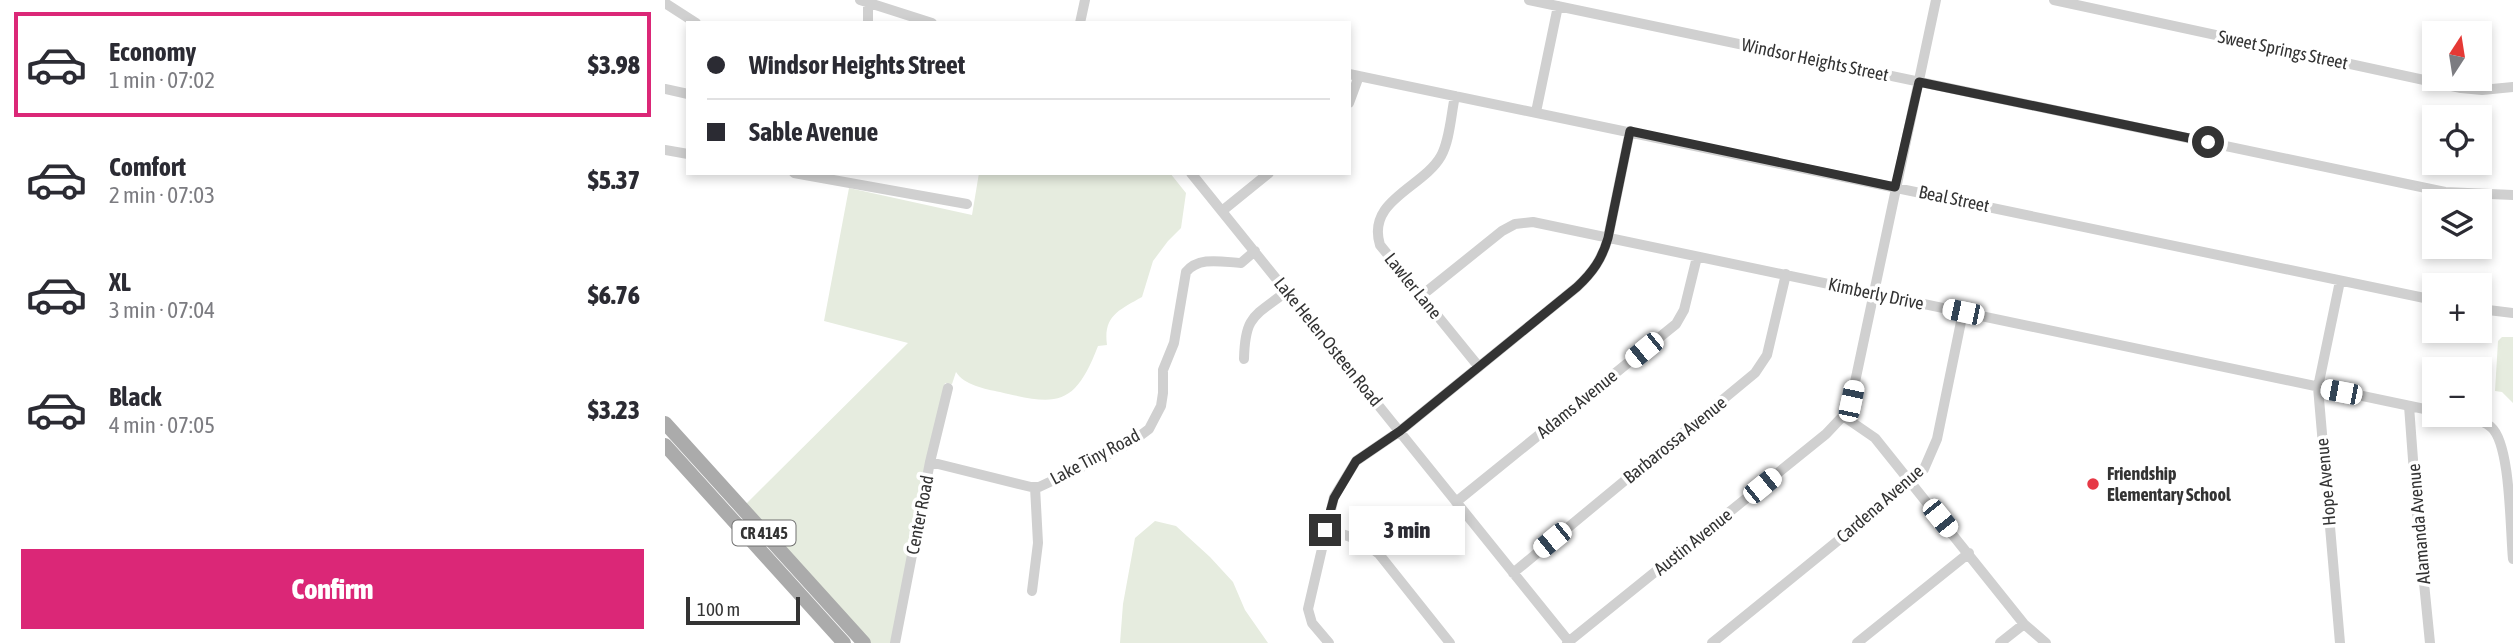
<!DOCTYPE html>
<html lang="en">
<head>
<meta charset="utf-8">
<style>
  :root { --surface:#fff; --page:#f7f7f7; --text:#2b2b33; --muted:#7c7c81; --line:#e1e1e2; --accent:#db2777 }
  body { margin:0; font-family:"Asap Condensed",sans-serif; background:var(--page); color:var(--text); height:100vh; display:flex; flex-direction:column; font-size:26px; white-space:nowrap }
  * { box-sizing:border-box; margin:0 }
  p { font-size:23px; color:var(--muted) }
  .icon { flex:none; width:38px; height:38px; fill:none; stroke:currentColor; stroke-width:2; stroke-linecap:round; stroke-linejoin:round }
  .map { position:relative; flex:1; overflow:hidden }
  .drawer { display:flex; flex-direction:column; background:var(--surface); width:665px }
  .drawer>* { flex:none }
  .top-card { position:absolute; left:21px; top:21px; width:665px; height:154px; border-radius:0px; box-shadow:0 4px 10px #0003; display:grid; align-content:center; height:154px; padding:0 21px; background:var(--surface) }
  .needle { width:46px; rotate:12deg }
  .fabs { position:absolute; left:1757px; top:21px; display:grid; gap:14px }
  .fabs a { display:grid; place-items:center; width:70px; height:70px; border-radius:0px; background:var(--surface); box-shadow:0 4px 10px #0003; font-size:35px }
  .scale { position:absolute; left:21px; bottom:18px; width:114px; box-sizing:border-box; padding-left:7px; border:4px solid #333; border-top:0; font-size:19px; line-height:24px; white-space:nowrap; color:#333; -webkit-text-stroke:5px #fff; paint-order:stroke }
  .end { position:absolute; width:32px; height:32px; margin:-16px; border:9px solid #333; background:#fff; box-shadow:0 0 0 4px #fff }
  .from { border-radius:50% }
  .bubble { position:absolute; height:49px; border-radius:0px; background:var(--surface); box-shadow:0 4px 10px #0003; font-size:23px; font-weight:800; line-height:49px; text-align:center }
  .car { position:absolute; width:21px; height:42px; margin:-21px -10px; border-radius:9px; box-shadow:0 0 5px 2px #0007; background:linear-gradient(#fff 24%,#345 0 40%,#fff 0 76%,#345 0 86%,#fff 0) }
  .top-card b { display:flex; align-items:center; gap:24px; height:66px; font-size:26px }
  .top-card b+b { border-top:2px solid var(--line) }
  .top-card i { width:18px; height:18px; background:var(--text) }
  ul { padding:12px 0 0; list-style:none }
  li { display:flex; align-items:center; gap:21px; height:105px; margin:0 14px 10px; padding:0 7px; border:4px solid transparent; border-radius:0px }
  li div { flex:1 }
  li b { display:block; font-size:26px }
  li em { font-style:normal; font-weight:800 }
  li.selected { border-color:var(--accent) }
  li>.icon { width:63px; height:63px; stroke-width:1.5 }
  .button { display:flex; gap:14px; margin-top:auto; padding:14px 21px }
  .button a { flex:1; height:80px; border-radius:0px; background:var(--accent); color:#fff; font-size:28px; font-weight:800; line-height:80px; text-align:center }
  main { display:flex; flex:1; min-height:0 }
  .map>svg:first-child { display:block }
</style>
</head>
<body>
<main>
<section class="drawer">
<ul>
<li class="selected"><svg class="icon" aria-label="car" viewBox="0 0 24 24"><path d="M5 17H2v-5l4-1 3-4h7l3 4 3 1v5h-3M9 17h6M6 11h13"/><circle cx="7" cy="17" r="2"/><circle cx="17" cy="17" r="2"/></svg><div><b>Economy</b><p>1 min · 07:02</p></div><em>$3.98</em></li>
<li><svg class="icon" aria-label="car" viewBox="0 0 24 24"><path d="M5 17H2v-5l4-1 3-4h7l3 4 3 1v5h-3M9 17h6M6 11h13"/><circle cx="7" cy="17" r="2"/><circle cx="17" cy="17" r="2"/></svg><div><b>Comfort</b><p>2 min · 07:03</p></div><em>$5.37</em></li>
<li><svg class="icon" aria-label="car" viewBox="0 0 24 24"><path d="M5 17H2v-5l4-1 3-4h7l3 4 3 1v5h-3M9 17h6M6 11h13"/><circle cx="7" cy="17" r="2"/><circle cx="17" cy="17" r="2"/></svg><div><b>XL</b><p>3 min · 07:04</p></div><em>$6.76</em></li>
<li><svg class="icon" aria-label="car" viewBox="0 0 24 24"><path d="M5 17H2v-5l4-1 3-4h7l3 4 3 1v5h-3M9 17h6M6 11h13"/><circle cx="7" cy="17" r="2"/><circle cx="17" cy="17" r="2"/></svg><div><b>Black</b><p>4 min · 07:05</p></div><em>$3.23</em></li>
</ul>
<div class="button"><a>Confirm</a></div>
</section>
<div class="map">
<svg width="1848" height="643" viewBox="0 0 1848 643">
  <rect width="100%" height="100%" fill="#fff"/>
  <path fill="#e6ecdf" d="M314,173H505L521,193L516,228L503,241L488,261L477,297C454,310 438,316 442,345L433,346C410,406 393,406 335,392C320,389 299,385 291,372L287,384L280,383L260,466L226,643H204L80,505L243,343L159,321L184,188L307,215Z
    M1837,337H1848V403L1837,392L1830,391L1833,341Z
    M490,521L511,526L545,557L568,582L580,610L603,643H455L458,604L470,538Z"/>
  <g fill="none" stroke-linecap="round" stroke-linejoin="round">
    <path stroke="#d0d0d0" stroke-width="10" d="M195,0L267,23
      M864,0L1780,192L1848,195
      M1389,0L1796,88L1817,90L1848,87
      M203,2V23
      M0,3L31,23
      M415,23L420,0
      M684,74L1769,300
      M0,89L23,94
      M790,96C786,114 785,140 776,156C758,188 701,200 715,245L814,367
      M684,103L694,76
      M871,112L893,6
      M0,150L23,154
      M129,173L302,204
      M526,173L905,643
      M557,211L604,173
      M756,296L837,231L850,224L868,222L1769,411
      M1815,309L1848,313
      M579,359C580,315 589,317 622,291
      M1744,406L1752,513L1765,643
      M1790,415C1801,417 1816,419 1826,427C1846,444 1845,530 1848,559
      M1178,416L1210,438L1359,624L1381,643
      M265,462L366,487H374L436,458L468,441L484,429L496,406L498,393V370L509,343L521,272C534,256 557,262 576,263L590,251
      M791,502L1011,324L1019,310L1032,257
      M660,530C681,534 697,540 714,554L785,643
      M848,573L1090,373L1102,355L1121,274
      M367,591L373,543L370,487
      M230,643L265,462L283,388
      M664,643L647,623L643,609L669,497L691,461L735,431L912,287C928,272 937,259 943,238L965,131
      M902,643L1161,434L1178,416L1186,401L1271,0
      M1047,643L1245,482L1259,469L1272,439L1298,312
      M1192,643L1304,553
      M1335,643L1359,624
      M1675,643L1653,387L1675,281"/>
    <path stroke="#ababab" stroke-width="14" d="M0,423L199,643
      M0,445L179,643"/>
  </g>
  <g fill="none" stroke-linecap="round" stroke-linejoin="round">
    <path stroke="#333" stroke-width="9" d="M660,530L669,498L691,461L735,431L912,287C928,272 937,259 943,238L965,131L1230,187L1254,82L1543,142"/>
  </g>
  <circle fill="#e63946" stroke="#fff" stroke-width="2.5" cx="1428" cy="484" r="7"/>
  <g text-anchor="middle" stroke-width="7" stroke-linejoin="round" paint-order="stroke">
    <rect fill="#fff" stroke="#707070" stroke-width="2" x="67.5" y="520.5" width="63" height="25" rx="5"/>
    <g font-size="16" font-weight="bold" fill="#333">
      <text x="99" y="539">CR 4145</text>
    </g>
    <g font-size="18" fill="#333" stroke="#fff">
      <text transform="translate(1618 50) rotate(12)" y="6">Sweet Springs Street</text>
      <text transform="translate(1150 60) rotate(12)" y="6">Windsor Heights Street</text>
      <text transform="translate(1289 199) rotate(12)" y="6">Beal Street</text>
      <text transform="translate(748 286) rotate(51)" y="6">Lawler Lane</text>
      <text transform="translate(1211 294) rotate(12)" y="6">Kimberly Drive</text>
      <text transform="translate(663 342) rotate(51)" y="6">Lake Helen Osteen Road</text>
      <text transform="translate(912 404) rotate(-39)" y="6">Adams Avenue</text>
      <text transform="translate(1010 440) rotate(-39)" y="6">Barbarossa Avenue</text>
      <text transform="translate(430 457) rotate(-28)" y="6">Lake Tiny Road</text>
      <text transform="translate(1661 482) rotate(-95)" y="6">Hope Avenue</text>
      <text transform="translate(1215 504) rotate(-41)" y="6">Cardena Avenue</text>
      <text transform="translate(255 515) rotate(-79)" y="6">Center Road</text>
      <text transform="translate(1754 524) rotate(-95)" y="6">Alamanda Avenue</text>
      <text transform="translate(1028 542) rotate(-39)" y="6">Austin Avenue</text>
    </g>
    <g font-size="18" font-weight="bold" fill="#333" stroke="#fff" text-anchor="start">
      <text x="1442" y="480">Friendship<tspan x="1442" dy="21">Elementary School</tspan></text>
    </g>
  </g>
</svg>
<div class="fabs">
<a><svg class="needle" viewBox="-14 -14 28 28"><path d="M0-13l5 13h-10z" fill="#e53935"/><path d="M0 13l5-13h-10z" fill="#7c7c81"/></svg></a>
<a><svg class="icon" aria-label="locate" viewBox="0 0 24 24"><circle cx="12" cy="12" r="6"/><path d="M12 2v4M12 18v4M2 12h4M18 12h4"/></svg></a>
<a><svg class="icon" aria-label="layers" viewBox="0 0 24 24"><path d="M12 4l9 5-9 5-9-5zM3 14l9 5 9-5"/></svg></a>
<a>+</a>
<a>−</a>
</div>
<div class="scale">100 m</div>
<i class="end from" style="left:1543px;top:142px"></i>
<i class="end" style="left:660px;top:530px"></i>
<div class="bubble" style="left:684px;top:506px;width:116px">3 min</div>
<i class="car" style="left:1298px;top:312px;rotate:282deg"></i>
<i class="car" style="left:979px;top:350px;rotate:231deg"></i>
<i class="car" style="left:1676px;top:392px;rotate:281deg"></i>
<i class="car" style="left:1186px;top:401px;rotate:12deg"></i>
<i class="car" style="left:1097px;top:486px;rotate:51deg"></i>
<i class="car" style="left:1275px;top:518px;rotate:141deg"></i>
<i class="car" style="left:887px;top:540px;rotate:231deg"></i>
<div class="top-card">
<b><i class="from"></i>Windsor Heights Street</b>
<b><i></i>Sable Avenue</b>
</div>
</div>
</main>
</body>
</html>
